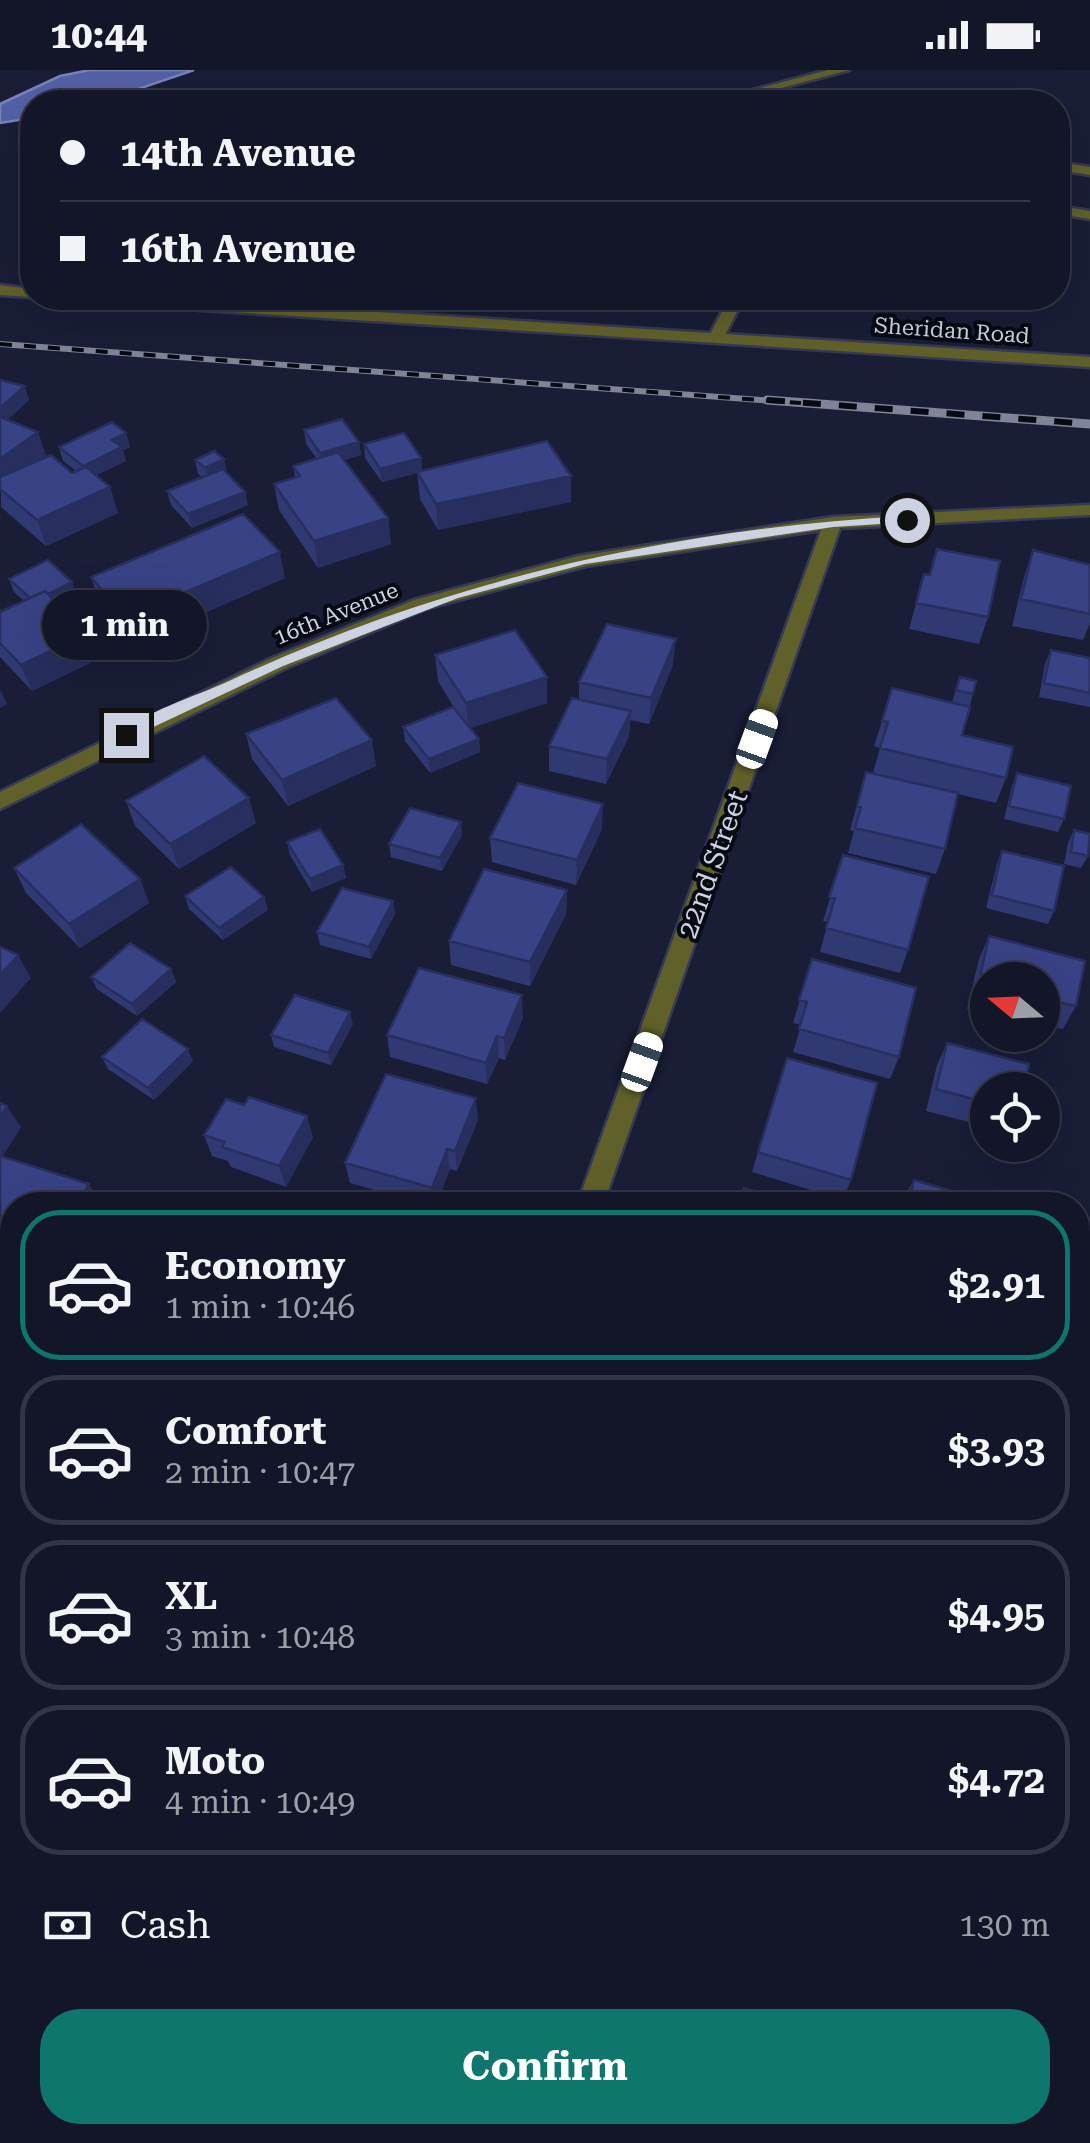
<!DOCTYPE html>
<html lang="en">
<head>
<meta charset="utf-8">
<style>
  :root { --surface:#131628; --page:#1c1f30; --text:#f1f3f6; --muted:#9d9fa8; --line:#323545; --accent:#0f766e }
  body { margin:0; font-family:"Roboto Serif",serif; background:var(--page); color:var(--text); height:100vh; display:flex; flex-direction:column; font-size:38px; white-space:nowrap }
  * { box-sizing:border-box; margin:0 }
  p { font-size:32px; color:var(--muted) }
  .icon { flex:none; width:55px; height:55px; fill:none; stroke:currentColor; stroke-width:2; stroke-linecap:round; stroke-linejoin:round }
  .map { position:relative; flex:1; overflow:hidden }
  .side { position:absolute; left:0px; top:1122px; width:1090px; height:952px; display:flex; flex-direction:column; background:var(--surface); border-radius:40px 40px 0 0; box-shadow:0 10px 40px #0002,0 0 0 2px var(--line) }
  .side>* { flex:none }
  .guide { position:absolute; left:20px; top:20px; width:1050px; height:220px; border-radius:40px; box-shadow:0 10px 40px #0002,0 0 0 2px var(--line); display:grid; align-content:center; height:220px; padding:0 40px; background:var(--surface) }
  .needle { width:65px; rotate:289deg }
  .buttons { position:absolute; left:970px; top:892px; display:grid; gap:20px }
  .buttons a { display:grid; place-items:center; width:90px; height:90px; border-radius:50%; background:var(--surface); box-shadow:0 10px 40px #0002,0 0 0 2px var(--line); font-size:50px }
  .end { position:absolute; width:45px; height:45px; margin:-22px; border:12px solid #cdd2e2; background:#111; box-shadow:0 0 0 5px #111 }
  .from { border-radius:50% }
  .bubble { position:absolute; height:70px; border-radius:35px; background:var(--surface); box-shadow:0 10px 40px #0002,0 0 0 2px var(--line); font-size:32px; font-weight:700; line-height:70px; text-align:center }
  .car { position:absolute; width:30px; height:60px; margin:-30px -15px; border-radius:12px; box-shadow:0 0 8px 2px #0007; background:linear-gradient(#fff 24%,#345 0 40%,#fff 0 76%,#345 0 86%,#fff 0) }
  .guide b { display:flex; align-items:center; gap:35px; height:95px; font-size:38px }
  .guide b+b { border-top:2px solid var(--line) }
  .guide i { width:25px; height:25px; background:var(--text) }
  ul { padding:18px 0 0; list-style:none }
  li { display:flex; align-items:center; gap:30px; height:150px; margin:0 20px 15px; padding:0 20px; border:5px solid var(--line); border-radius:40px }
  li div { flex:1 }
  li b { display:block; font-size:38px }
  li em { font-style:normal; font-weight:700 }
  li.on { border-color:var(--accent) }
  li>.icon { width:90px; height:90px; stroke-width:1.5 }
  .pay { display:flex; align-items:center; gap:25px; height:110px; padding:0 40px; font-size:38px }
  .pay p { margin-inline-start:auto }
  .button { display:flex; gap:20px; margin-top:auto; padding:20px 40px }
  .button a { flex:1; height:115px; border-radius:40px; background:var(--accent); color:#fff; font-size:40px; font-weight:700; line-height:115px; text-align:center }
  .status { display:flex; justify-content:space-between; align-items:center; height:70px; padding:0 50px; background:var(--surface); direction:ltr }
  .status svg { height:28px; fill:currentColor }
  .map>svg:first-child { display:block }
</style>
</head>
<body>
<div class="status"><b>10:44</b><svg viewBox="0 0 49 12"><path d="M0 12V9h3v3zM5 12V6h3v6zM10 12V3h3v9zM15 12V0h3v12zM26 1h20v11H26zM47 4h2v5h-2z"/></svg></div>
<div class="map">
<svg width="1090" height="2073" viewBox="0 0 1090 2073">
  <rect width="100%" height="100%" fill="#191d36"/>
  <path fill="#5461a6" stroke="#7883b8" stroke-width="2.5" d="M90,0H194L100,32H32V48L0,53V34L60,6Z"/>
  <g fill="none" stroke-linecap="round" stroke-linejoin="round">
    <defs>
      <path id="service" d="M828,0H849L729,32H708Z
        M1058,92L1090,97V105L1058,100Z
        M1058,136L1090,141V149L1058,144Z
        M729,228H744L722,271H710L708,268Z"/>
      <path id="minor" d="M1090,435V445L840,458L603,1135H577L821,460L586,496L428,538L286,598L0,739V722L272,588L414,530L578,486L833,447Z
        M241,2062H278L275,2073H237Z"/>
      <path id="tertiary" d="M0,215L32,219V227L0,225Z
        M84,228H157L1090,287V297L92,233Z"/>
    </defs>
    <use href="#service" stroke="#363a52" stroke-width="5"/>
    <use href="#minor" stroke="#363a52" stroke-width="5"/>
    <use href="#tertiary" stroke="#363a52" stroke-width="5"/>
    <use href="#service" fill="#60612a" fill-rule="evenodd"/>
    <use href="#minor" fill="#60612a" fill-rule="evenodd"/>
    <use href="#tertiary" fill="#60612a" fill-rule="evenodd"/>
    <defs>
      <path id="rail-far1" d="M0,274L801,333"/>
      <path id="rail" d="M767,330L1090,354"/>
    </defs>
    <use href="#rail-far1" stroke="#808498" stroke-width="6"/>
    <use href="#rail" stroke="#808498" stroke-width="9"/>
    <use href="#rail-far1" stroke="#070913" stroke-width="4" stroke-dasharray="12" stroke-linecap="butt"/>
    <use href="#rail" stroke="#070913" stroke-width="6" stroke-dasharray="18" stroke-linecap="butt"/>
  </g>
  <path fill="#313972" d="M0,310L29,330L7,350L38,362L46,387L72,403L76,401L63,391L59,377L126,363L130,377L123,380L126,391L97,405L110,417L118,443L46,476L1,437Z
    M304,360L359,372L361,385L344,390L388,448L391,474L318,498L279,440L274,414L295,407L293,396L317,389L306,374Z
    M364,374L421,388L422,401L571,406V432L438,460L420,429L417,403L382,412L365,388Z
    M224,389L227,403L245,422L248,435L192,458L171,435L167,421L202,407L198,404L195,390Z
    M1033,480L1090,495V553L1083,570L1012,556L1024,507Z
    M924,504L988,547L979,574L909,559Z
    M91,507L285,508L133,574L100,533Z
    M9,509L72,512L77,526L59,535L87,564L96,590L32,621L0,587V542L24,531L14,522Z
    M1051,580L1090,588V637L1039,627L1045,593Z
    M435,585L547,607V633L470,658L479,669L480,682L430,703L405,671L403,657L456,641L438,611Z
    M673,595L649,654L630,650L629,666L606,714L549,701V676L579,629V612Z
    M960,607L973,624L962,665L1006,708L996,733L958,724L945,779L936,804L848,783L854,761L850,760L866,702L936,718L873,703L880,678L874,676L882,651L952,632Z
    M246,664L376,696L288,736L252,689Z
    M1017,703L1064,749L1058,762L1004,749L1012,716Z
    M126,731L256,753L179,799L135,756Z
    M602,759L576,815L492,792L490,768Z
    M1074,760L1088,786L1081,798L1064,794L1068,773Z
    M462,765L442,801L391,787L389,774Z
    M287,772L343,795L346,808L312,822L290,785Z
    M1002,781L1054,841L1048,854L986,838L997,794Z
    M843,785L908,880L900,903L820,882L828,852L823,851Z
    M14,798L140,809L149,833L80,878L26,823Z
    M567,820L566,844L530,916L451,895L449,871Z
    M185,826L264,827L268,840L223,870L189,839Z
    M393,831L395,844L371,889L320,875L317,862Z
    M989,866L1076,936L1063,959L1042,954V910H988V944L967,939L979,889Z
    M812,889L899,987L890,1009L793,982L801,955L793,953Z
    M171,899L176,912L137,946L97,919L91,907Z
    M523,948L505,990L499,988L487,1014L390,987L387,965Z
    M353,954L331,995L274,977L271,965Z
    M947,973L988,1020V1057L926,1041L937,995Z
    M102,987L193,991L154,1030L108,999Z
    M0,1033L21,1057L2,1087L89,1114L101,1134L12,1135V1177L0,1173Z
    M478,1050L457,1101L450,1099L436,1135H427L350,1113L345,1093Z
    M204,1065L313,1067L286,1117L231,1097L228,1091L212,1086Z
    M758,1082L851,1110L843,1130L752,1102Z
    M914,1110L981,1135H905L908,1120Z
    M0,1250L12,1254V1343L0,1339Z"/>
  <path fill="#282e5d" d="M25,316L29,330L2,355L0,338Z
    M38,362L47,388L0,419V389Z
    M126,363L130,377L123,380L126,391L87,410L83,396L112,370Z
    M359,372L361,385L322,396L320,383Z
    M421,388L422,402L382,412L380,399Z
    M224,389L227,403L208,412L205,398Z
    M571,406V432L438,460L436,434Z
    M110,417L118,443L46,476L37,450Z
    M245,422L248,435L192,458L188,444Z
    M388,448L391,474L318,498L314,471Z
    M280,482L285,508L133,574L125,548Z
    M72,512L77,526L38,545L33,532Z
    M87,564L96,590L32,621L21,595Z
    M676,569L673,595L649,654L651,628Z
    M547,607V633L468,659L466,633Z
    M1,621L7,634L0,638V622Z
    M631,641L629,666L606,714L607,689Z
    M479,669L480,682L430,703L429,689Z
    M372,670L376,696L288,736L282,710Z
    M249,728L256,753L179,799L170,774Z
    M603,734L602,759L576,815L577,790Z
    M461,752L462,765L442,801L440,788Z
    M343,795L346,808L312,822L310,809Z
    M140,809L149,833L80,878L69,854Z
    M567,820L566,844L530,916V892Z
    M264,827L268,840L223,870L219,858Z
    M393,831L395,844L371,889L369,877Z
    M18,885L31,908L0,943V905Z
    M171,899L176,912L137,946L132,934Z
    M522,925L523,948L505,990L504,968Z
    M350,942L353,954L331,995L328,983Z
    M497,966L499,988L487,1014L486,993Z
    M188,979L193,991L154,1030L148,1018Z
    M476,1028L478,1050L457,1101L455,1081Z
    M7,1036L21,1057L0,1090V1047Z
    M307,1046L313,1067L286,1117L279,1096Z
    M447,1079L450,1099L435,1135L432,1118Z
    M89,1114L100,1135H77Z
    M12,1307V1342L0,1329Z
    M0,2062L25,2073H0Z"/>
  <path fill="#394285" stroke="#282e5d" stroke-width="2.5" d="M0,310L25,316L0,338Z
    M0,347L38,362L0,389Z
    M342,349L359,372L320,383L304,360Z
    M112,352L126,363L112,370L122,377L83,396L59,377Z
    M404,363L421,388L380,399L364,374Z
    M547,371L571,406L436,434L417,402Z
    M214,381L224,389L205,398L195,390Z
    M338,382L388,448L314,471L274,414L300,406L293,396Z
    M51,385L72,403L86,397L110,417L37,450L0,419V407Z
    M223,399L245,422L188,444L167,421Z
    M243,444L280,482L125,548L91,507Z
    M937,479L1000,491L988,547L916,533L924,504L930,505Z
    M1033,480L1090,495V544L1021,529Z
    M48,490L72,512L48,524L45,521L30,528L9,509Z
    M45,521L87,564L21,595L0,573V542Z
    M607,554L676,569L651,628L579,612Z
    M515,560L547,607L466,633L435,585Z
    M1051,580L1090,588V623L1044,613Z
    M960,607L976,611L973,624L956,620Z
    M892,618L970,637L962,665L1013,677L1006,708L880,678L888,652L882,651Z
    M336,628L372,670L282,710L246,664Z
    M572,628L631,641L607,689L549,676Z
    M453,637L479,669L429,689L403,657Z
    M204,686L249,728L170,774L126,731Z
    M866,702L958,723L945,779L855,758L861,737L857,736Z
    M1017,703L1071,716L1064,749L1009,736Z
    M518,713L603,734L577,790L490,768Z
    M410,738L461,752L440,788L389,774Z
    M81,754L140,809L69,854L14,798Z
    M320,759L343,795L310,809L287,772Z
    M1074,760L1090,764L1088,786L1071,782Z
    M1002,781L1064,796L1054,841L992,825Z
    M843,785L929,807L908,880L826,858L835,828L829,827Z
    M231,797L264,827L219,858L185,826Z
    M484,799L567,820L530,892L449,871Z
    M342,818L393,831L369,877L317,862Z
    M989,866L1085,891L1076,936L1046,929L1045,934L1042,933V910H988V918L978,916Z
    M130,873L171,899L132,934L91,907Z
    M0,877L18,885L0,905Z
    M812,889L916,918L899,987L799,959L807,932L799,930Z
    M419,898L522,925L504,968L497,966L486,993L387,965Z
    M295,925L350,942L328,983L271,965Z
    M142,949L188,979L148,1018L102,987Z
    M947,973L1029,994L1024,1020H988V1033L936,1019Z
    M787,988L877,1013L851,1110L758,1082Z
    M386,1004L476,1028L455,1081L447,1079L432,1118L345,1093Z
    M249,1027L307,1046L279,1096L222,1077L225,1072L204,1065L226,1029L244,1035Z
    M0,1033L7,1036L0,1047Z
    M0,1086L89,1114L77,1135H12V1163L0,1159Z
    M914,1110L982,1130L981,1135H908Z
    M744,1118L802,1135H739Z
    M316,1129L337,1135H313Z
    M0,1250L12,1254V1307L0,1328Z
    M0,1450L12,1455V1535L0,1530Z
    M11,1791L12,1792V1994L0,1989V1812Z
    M475,2062H614L611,2073H472Z
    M724,2062H814L812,2073H749Z"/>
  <path fill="#cdd2e2" d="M907,446L911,452L833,457L585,494L458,528L283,596L130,668L119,665C145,641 194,627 227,612C443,511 669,459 907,446Z"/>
  <g text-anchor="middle" stroke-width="8" stroke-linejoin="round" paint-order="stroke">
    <g font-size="22" fill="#cdd2e2" stroke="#070913">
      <text transform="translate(952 260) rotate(4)" y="8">Sheridan Road</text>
      <text transform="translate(336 543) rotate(-22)" y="8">16th Avenue</text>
    </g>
    <g font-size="28" fill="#cdd2e2" stroke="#070913">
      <text transform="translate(712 794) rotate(-70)" y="10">22nd Street</text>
    </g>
  </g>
</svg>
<div class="buttons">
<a><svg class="needle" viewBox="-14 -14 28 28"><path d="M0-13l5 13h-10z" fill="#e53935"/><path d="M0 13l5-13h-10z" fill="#9d9fa8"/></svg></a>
<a><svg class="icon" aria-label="locate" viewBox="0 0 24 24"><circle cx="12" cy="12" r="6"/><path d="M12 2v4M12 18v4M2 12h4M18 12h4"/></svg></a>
</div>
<i class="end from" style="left:907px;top:450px"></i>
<i class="end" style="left:126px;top:665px"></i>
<div class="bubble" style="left:42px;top:520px;width:165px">1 min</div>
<i class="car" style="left:757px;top:669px;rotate:20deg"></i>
<i class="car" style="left:642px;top:992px;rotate:20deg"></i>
<div class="guide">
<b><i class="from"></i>14th Avenue</b>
<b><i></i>16th Avenue</b>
</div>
<section class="side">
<ul>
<li class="on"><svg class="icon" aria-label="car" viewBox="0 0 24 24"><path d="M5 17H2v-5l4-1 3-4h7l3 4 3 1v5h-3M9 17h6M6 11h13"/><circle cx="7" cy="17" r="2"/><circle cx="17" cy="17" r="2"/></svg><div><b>Economy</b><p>1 min · 10:46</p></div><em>$2.91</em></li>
<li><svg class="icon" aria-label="car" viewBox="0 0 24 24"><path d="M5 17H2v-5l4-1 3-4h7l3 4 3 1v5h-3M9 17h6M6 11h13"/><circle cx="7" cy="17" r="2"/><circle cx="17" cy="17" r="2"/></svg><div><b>Comfort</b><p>2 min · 10:47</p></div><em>$3.93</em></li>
<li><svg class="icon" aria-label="car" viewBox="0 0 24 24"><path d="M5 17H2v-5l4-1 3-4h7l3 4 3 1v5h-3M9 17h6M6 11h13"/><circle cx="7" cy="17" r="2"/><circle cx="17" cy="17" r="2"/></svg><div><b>XL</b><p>3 min · 10:48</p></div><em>$4.95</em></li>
<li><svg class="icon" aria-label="car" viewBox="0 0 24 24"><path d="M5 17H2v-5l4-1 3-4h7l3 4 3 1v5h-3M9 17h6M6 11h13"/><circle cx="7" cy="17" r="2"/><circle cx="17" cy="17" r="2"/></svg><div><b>Moto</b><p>4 min · 10:49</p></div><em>$4.72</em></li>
</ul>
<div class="pay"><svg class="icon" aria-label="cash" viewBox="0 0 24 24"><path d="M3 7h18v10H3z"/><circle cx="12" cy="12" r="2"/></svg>Cash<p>130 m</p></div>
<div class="button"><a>Confirm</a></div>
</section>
</div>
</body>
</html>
